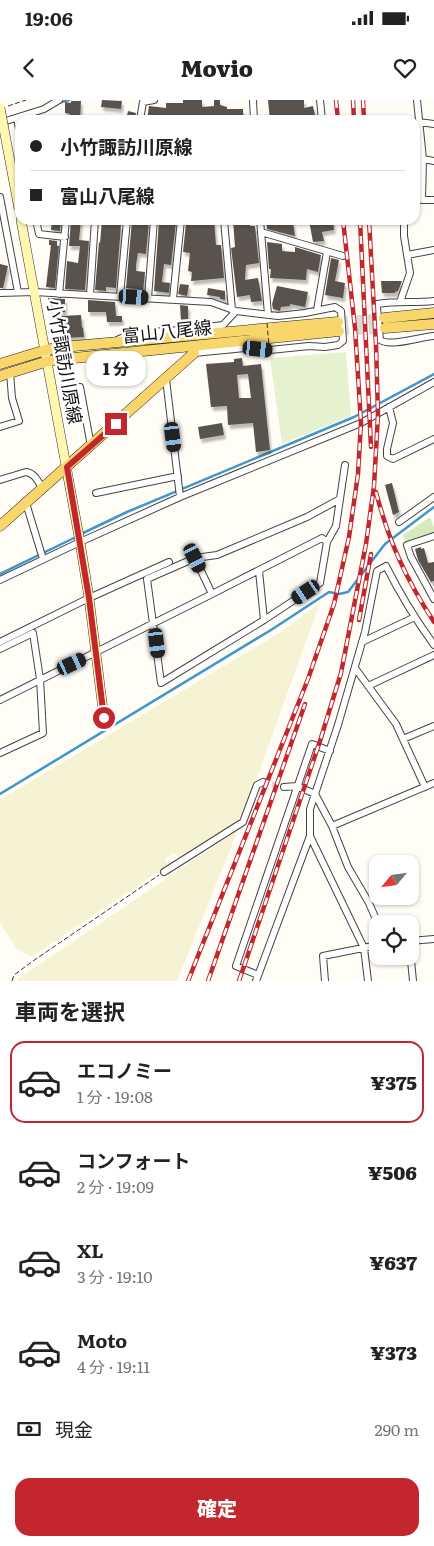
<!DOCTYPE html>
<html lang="ja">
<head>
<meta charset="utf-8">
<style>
  :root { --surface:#fff; --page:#f6f6f6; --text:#222; --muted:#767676; --line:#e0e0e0; --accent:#c4262e }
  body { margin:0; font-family:Literata,"Noto Sans JP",serif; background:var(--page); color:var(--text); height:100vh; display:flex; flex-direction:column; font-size:19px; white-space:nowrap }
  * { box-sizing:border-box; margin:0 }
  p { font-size:16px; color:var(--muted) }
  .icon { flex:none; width:28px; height:28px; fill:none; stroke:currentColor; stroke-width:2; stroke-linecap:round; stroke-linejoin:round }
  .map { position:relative; height:881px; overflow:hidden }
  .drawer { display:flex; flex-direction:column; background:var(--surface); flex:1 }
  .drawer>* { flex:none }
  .top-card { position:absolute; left:15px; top:15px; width:405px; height:110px; border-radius:15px; box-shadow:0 1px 4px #0004; display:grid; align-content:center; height:110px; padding:0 15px; background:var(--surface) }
  .needle { width:32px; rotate:241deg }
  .controls { position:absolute; left:369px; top:755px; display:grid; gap:10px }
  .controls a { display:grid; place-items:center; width:50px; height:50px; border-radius:10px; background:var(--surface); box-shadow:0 1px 4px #0004; font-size:25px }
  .end { position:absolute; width:22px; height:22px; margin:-11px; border:6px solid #c4262e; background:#fff; box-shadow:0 0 0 2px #fff }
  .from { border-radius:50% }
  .bubble { position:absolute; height:35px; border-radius:15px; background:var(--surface); box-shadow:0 1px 4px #0004; font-size:16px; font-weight:800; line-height:35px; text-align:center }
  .car { position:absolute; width:15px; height:30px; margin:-15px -8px; border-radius:6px; box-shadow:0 0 4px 1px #0007; background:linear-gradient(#222 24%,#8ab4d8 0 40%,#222 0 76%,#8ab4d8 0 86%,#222 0) }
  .top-card b { display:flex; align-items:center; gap:18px; height:48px; font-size:19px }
  .top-card b+b { border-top:1px solid var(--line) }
  .top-card i { width:12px; height:12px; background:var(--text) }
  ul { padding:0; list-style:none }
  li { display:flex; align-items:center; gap:15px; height:82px; margin:0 10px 8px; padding:0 5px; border:2px solid transparent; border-radius:15px }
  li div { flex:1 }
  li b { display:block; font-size:19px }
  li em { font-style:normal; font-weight:800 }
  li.on { border-color:var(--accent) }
  li>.icon { width:45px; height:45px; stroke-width:1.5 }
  h2 { padding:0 15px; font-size:22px; line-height:60px }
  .pay { display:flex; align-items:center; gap:12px; height:55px; padding:0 15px; font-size:19px }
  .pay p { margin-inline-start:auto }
  .button { display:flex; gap:10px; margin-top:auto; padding:10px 15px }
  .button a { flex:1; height:58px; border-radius:15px; background:var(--accent); color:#fff; font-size:20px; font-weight:800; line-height:58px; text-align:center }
  .status { display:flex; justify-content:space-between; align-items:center; height:35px; padding:0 25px; background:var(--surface); direction:ltr }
  .status svg { height:14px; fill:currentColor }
  header { display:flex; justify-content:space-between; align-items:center; height:65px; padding:0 15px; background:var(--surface); font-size:22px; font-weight:800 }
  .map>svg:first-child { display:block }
</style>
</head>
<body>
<div class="status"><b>19:06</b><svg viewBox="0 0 49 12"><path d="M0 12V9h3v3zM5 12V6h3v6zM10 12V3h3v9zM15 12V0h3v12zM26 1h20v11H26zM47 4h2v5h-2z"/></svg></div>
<header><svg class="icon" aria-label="back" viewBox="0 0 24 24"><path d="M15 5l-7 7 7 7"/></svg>Movio<svg class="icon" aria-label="heart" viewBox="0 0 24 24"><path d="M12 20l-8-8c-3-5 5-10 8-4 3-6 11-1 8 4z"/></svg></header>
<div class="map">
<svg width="434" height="881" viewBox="0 0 434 881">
  <defs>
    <filter id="shadow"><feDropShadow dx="2" dy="4" stdDeviation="1" flood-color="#0004"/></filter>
  </defs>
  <rect width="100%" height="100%" fill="#fffdf5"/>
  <path fill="#f6f3d4" d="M320,503L260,669L242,713L236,723L180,760L174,753L165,759L168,765L34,855L31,857L17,849L0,823V700L281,532Z
    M238,730L177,881H18V879Z"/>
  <path fill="#d5ebbd" d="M430,417L434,427V432L405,441L403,435Z"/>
  <path fill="#e6f2cf" d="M346,252L351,316L282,344L270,258Z"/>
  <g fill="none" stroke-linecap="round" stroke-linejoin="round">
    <path stroke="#3f96cf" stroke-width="2.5" d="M58,3L69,0
      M81,434L127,412L354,317L434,274
      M0,474L76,437
      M0,694L271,530L329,492L339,494L348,492L385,444L434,407"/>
  </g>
  <path fill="#5a524d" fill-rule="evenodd" filter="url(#shadow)" d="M102,0L122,1L121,9L101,7Z
    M183,0H202V7L214,6V0H220V5L227,7V9H243V20H147L149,6L166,8V3H183Z
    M268,0H304V8L313,6L316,20H270Z
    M71,1H81L80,20H70V14L65,13V2L71,3Z
    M128,11L136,13L135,20H126Z
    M52,120H61L60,131L51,130Z
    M71,120H81L79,140L89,141L85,190L65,189L67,161L78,163L80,146H69Z
    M102,120H111V124L121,125L116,188L106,187V191L95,190L99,142L100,143Z
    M132,120L149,122L146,154L138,153L136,165V171L145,172L143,192L137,191V189L126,188Z
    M191,120H214L216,145H221L224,178L191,181L192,172L188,171L190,153L183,152L186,123H191Z
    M233,120H249L250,126H255L259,163L246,165L245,180L258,178L262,201L251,202L250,195L237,197L231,148L235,147Z
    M266,120H280V124L293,122L295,136L267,129Z
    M309,120H333L334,130L322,132L324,141L313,142Z
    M159,121L176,123L171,165L164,164L162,182L170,183L169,193L154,191Z
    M49,140L57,141V146H59L55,188L46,187L51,145H49Z
    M267,142L282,144V151L295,152V147L321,155L318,172L307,169L306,180L270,178L271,169H269Z
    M331,158L339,160L335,181L345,183L343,198L325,195Z
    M0,164L8,166L3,188H0Z
    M381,181H402L398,191L395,192V193H382Z
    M180,184L189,185L187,196L178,194Z
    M277,186L308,192L305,207L290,204V206L281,207L280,211L273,209L272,204Z
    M208,188L225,191V200L220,199V197L207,195Z
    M48,198L65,199V212H56L57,209H49Z
    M88,200L115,202L116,216H122V222H107L106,212H88Z
    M180,205L188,206V221H181Z
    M81,215L82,228L83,227L84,237L65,238V228H61V216Z
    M242,258L243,266L261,264L270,350L256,352L253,323L228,325L227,306L211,307L206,264L234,262V259ZM248,274L251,298H239L237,275Z
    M222,323L224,335L200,339L198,327Z
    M392,383L399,412L393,415L385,385Z
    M421,447V449L424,448L428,463L434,462V481L431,482L418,460L415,449Z"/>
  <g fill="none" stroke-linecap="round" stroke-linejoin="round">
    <path stroke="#dbdad3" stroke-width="6" stroke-dasharray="6 3" stroke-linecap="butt" d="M263,682L284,687"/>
    <path stroke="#dbdad3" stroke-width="10" stroke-dasharray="10 5" stroke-linecap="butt" d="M338,222L384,218
      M339,231L385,228"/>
    <defs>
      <path id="street" d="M253,0L254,20
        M320,0L322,20
        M417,0L423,59L422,100H434
        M17,18L20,35
        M140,20L143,2L154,0
        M419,22L434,24
        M0,23L44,9L59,0
        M423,59L434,61
        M0,97L18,192
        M36,120L39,134L65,137
        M224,120L232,210
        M260,120L268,214
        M261,132L343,156
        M407,155L434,150
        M0,193L34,192L211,202L236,211L278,216L305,213L335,207L341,211L343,241L338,245L325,247L309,246L270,250L245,248L194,253
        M59,194L66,120
        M90,195L95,120
        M120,196L127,120
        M148,198L154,120
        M173,199L181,120
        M434,201C415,203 396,201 377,204V207L380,240C391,247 420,237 434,236
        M400,202L410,173L404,136V120
        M317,210L327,152
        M119,239L134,233L182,230L223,225L236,211
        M166,279L180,397
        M80,287L91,346
        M389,307L393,323L387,349V356L393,359L434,339
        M0,327L19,321L12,298L10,272
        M0,380L26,372C35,373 38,382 43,389
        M96,393L178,376
        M26,403L43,459
        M399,422L434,397
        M434,436L407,445L411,457L434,499
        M327,442L336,426L345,365
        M195,458L217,455L307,417L340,399
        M0,480L80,442L180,397L361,323L434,282
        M212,494L195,458L147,479L161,583L264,520L259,471
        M0,542L89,498L169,462
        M362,542L415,517
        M0,549L33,533L40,579L43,633L0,653
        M355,568L396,624L425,687
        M368,586L434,555
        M0,600L212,494L322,438L327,442L320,483L264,520
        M403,639L434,626
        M284,687L297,686L315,694L332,726L348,767L369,803L378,824
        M332,726L434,683
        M310,736L364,848L368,881
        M164,772L243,722L257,685L263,682
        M410,841L434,839
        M410,850L413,881
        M258,875L236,866L312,644L330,651
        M256,881L310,736V709L338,625L365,532L377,471L386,466C400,494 416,520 434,545
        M325,881L323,856L378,845"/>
      <path id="secondary" d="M21,120L80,442L89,498L104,618"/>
      <path id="primary" d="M384,218L434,213
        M385,228L434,224
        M0,264L46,250L63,247L338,222
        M0,276L48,261L64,259L339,231
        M0,426L194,253"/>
    </defs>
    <use href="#street" stroke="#444" stroke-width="8"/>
    <use href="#secondary" stroke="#333" stroke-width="10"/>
    <use href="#primary" stroke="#222" stroke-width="11"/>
    <path stroke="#333" stroke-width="1" stroke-dasharray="5 2.5" stroke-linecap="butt" d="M8,6L26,0
      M12,881L14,875L33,861L159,775"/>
    <use href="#street" stroke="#fff" stroke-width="6"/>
    <use href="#secondary" stroke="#fff6b0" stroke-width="9"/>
    <use href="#primary" stroke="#f9d66b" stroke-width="10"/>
    <defs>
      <path id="rail" d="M336,0L338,20
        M353,0L354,20
        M363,0L364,20
        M360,120L371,347
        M376,392C389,442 406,479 434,522
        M359,520L371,454
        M188,881L308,579L334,504L349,437L358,374L361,323L355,228L343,120
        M208,881L305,604
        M239,881L320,641L341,573L366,444L374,386L378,315L376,245L369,120"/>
    </defs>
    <use href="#rail" stroke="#c4262e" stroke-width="4.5"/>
    <use href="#rail" stroke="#fff" stroke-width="2.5" stroke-dasharray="8" stroke-linecap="butt"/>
    <defs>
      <path id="secondary-bridge" d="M0,8L19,109"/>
    </defs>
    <use href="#secondary-bridge" stroke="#333" stroke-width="10" stroke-linecap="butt"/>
    <path stroke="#333" stroke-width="1" stroke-dasharray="5 2.5" stroke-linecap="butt" d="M267,223L269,246"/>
    <use href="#secondary-bridge" stroke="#fff6b0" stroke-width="9"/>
  </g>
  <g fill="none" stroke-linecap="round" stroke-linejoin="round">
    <path stroke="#c4262e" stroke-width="6" d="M104,618L89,498L67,367L116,324"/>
  </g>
  <g text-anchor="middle" stroke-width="5" stroke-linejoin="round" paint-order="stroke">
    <g font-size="18" fill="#111" stroke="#fff">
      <text transform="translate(167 232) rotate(-6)" y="6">富山八尾線</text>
      <text transform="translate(64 262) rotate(80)" y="6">小竹諏訪川原線</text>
    </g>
  </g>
</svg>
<div class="controls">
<a><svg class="needle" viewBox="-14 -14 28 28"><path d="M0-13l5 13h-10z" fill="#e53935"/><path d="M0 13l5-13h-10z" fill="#767676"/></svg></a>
<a><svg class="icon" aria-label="locate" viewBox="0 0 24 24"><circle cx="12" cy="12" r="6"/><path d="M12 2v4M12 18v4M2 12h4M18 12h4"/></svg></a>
</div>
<i class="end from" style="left:104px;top:618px"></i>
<i class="end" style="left:116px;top:324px"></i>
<div class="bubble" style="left:86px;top:251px;width:60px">1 分</div>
<i class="car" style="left:134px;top:197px;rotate:93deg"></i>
<i class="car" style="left:258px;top:249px;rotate:96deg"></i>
<i class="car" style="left:173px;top:337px;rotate:173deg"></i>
<i class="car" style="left:195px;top:458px;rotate:154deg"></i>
<i class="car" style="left:306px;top:492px;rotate:236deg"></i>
<i class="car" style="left:157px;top:543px;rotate:173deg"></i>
<i class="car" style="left:72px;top:564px;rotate:65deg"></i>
<div class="top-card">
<b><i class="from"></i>小竹諏訪川原線</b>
<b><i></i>富山八尾線</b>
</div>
</div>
<section class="drawer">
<h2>車両を選択</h2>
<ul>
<li class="on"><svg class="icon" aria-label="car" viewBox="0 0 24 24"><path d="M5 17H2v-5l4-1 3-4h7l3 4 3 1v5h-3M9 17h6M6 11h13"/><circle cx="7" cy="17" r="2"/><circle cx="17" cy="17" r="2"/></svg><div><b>エコノミー</b><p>1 分 · 19:08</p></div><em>¥375</em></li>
<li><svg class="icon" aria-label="car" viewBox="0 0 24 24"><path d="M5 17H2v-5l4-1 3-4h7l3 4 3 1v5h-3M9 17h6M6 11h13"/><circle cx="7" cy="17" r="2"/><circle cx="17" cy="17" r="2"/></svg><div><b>コンフォート</b><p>2 分 · 19:09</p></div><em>¥506</em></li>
<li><svg class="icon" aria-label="car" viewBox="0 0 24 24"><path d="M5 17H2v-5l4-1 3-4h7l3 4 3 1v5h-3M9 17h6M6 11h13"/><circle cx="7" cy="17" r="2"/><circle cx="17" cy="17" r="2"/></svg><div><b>XL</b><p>3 分 · 19:10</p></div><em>¥637</em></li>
<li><svg class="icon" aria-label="car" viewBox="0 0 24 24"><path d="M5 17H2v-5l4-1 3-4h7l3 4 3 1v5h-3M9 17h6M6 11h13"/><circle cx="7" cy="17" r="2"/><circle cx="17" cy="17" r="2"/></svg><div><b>Moto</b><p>4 分 · 19:11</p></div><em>¥373</em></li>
</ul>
<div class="pay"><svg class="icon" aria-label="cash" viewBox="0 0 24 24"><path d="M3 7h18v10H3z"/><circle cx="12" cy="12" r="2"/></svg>現金<p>290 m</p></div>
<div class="button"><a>確定</a></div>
</section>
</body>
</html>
